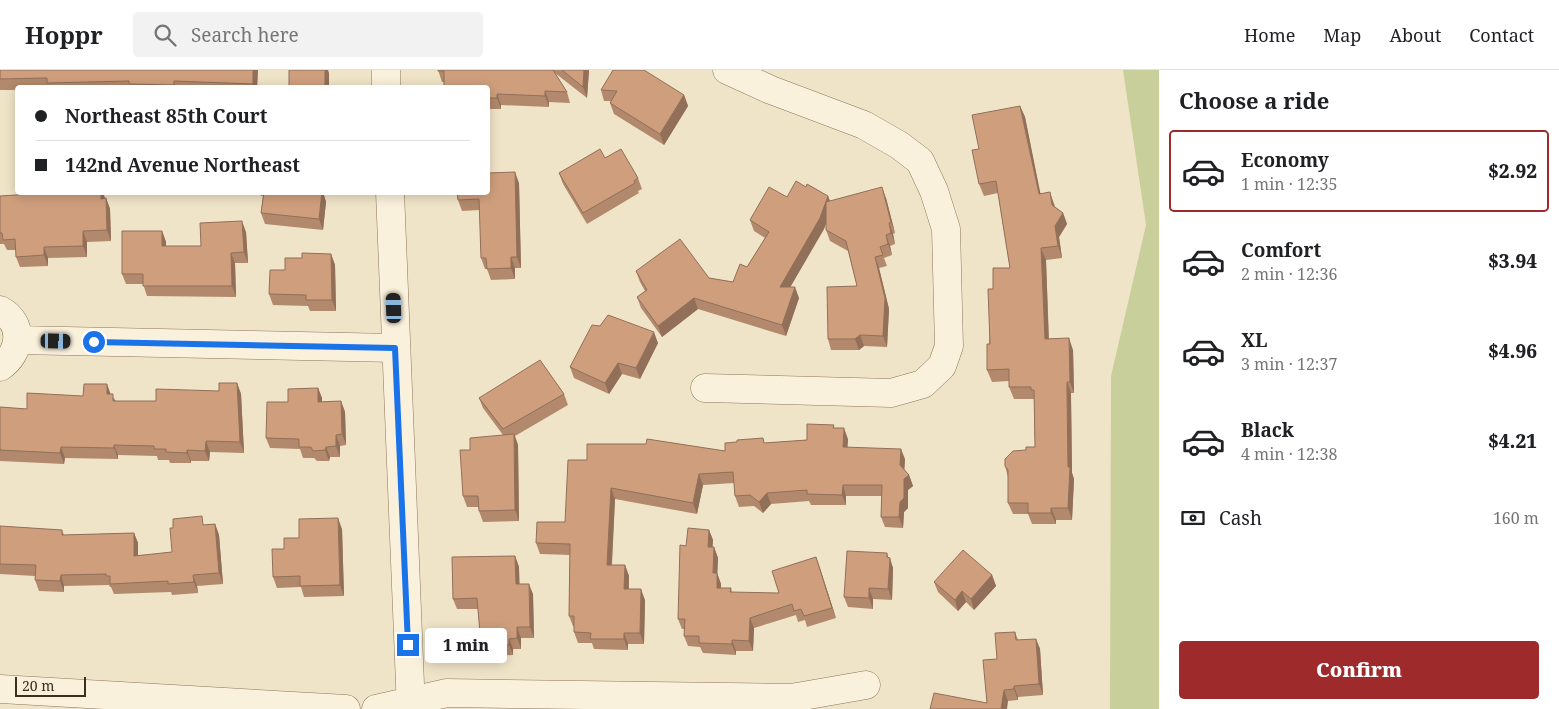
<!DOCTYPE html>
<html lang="en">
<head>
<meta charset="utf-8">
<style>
  :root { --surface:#fff; --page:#f2f2f2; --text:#202124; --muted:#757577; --line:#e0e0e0; --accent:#9e2a2b }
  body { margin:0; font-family:"Noto Serif",serif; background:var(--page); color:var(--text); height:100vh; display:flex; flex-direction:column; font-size:19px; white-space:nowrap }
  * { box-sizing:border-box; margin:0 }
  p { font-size:16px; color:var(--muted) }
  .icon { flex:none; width:28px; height:28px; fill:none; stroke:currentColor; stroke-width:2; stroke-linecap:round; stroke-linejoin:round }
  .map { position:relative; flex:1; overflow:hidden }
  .details { display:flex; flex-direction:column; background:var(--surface); width:400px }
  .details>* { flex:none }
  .top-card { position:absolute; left:15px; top:15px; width:475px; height:110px; border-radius:5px; box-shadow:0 2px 12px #0003; display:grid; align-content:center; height:110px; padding:0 20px; background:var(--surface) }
  .scale { position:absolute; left:15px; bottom:12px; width:71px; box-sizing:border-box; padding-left:5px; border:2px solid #3d2e20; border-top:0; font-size:14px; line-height:18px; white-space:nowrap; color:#3d2e20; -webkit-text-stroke:4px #f7eed8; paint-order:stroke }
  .end { position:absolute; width:22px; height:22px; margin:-11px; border:6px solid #1a73e8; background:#fff; box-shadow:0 0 0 2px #fff }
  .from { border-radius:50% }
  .bubble { position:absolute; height:35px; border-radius:5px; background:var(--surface); box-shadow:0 2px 12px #0003; font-size:16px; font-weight:800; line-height:35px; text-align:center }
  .car { position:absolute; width:15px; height:30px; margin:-15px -8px; border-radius:6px; box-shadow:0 0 4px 1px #0007; background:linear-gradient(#222 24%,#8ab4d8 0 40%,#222 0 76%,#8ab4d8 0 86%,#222 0) }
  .top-card b { display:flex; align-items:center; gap:18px; height:48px; font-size:19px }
  .top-card b+b { border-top:1px solid var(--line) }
  .top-card i { width:12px; height:12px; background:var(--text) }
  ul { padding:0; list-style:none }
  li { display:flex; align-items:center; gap:15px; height:82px; margin:0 10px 8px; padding:0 10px; border:2px solid transparent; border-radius:5px }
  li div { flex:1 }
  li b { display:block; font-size:19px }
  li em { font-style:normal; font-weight:800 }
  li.current { border-color:var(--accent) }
  li>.icon { width:45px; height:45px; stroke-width:1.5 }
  h2 { padding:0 20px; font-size:22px; line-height:60px }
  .pay { display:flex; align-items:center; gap:12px; height:55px; padding:0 20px; font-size:19px }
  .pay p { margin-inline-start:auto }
  .button { display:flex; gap:10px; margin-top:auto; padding:10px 20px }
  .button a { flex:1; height:58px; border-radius:5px; background:var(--accent); color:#fff; font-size:20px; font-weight:800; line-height:58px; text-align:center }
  header { display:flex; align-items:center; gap:30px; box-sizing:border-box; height:70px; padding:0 25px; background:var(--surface); border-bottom:1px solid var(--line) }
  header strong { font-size:24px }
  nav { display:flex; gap:28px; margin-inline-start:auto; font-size:18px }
  .search { width:350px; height:45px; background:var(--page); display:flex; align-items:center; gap:12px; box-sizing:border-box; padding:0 18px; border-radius:5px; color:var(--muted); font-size:19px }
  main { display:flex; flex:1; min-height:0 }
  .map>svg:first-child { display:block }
</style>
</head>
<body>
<header>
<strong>Hoppr</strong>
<div class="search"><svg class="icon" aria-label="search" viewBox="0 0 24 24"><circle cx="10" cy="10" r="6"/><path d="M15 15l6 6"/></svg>Search here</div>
<nav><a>Home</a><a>Map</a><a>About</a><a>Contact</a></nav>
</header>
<main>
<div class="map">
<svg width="1159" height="639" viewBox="0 0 1159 639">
  <rect width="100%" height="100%" fill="#f0e4c8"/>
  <path fill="#c9cf9b" d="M1123,0H1159V639H1110L1111,306L1146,155Z"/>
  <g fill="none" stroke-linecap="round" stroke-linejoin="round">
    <defs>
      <path id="minor" d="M386,0V18
        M390,122L411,639
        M0,240C25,253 21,283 0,297
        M18,270L395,278
        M705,318L891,323L923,314L942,296L949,276L946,159L934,121L920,91L899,75L864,55L771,20L727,0
        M0,619L346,639
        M376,639L447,623L791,628L866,615"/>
    </defs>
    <use href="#minor" stroke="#8d765c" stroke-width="29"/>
    <use href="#minor" stroke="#faf1dc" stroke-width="28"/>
  </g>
  <path fill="#b2896c" d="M0,0H258L257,18H18V20H0Z
    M438,0H589L587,28L555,3L567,22L570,33L549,32V37L501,35V39H488V18L442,12Z
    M601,20L684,25L688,36L664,75L614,44L610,33L611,31H604Z
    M1020,36L1025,47L1040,124L1054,134L1055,137L1063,143L1067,154L1059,167L1062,188L1046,190L1049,269L1073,280L1074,323H1071V331L1072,403L1074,409L1072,450H1056V454H1032L1028,444H1013L1008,433V407L1005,396L1026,380L1035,377L1034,330V329H1014L1009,317V311L992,312L987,300L993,219L1010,198L998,123L984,126L979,114V79Z
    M605,88L638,108L642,119L638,121L639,123L587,154L563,114L559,103Z
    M519,113L521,198H515V209L491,210L487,199H485L481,188L480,140L462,141L458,130Z
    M806,117L828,126L830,131L886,128L895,163L893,164L895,174L890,176L892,185L884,188L887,196L879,198L889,239L887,277L864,276L859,280H831L828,269L857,216L848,181L830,171L826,160V153L824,159L790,217L799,228L786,266L698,239L662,267L641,238L637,227L645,221L640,212L636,201L709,208L733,212L747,197L765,168L754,161L750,150L787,127Z
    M260,122H323L326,132L323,160L265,154L261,143L263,126H261Z
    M64,123L106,128L110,139L111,171L87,172V187L48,188V196L20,197L16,187V180H7L4,174H0V126Z
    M162,161L166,172V176H201L246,162L248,193H235L236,227L147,226L143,214H126L122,204Z
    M331,184L335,195L336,241H310L308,236L273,235L269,224L285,200L302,188Z
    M600,256L658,273L640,309L622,304L609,324L574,308L570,297Z
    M237,313L241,324L244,383L210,382L209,391H191V393H170L169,390H158L157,386L118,385V389L65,388L64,394L0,391V337L27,339L83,326L111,324L116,331H156L219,321Z
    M318,318L322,328V332L341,331L345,342L346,375L340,376V387H330L329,391H317L314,388H303L300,379L270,378L266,368L288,332Z
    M564,324L568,335L515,366L518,375L519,451L483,452L479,441V437H467L463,426L470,380L503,365L483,338L479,328Z
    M835,358L848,369L847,377L905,389L904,400L909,405L913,416L908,420V438L904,442L903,458L885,457L881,447L882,426H846V435H811L809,431L771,434L763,443L754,436L739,437L735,426L734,413L703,415L697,444L615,429L612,495H625L629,506V519L645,530L644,574H628V580L594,579L592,573H578L574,562V557L573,556L569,546L570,485L540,484L536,473L565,452L587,390L725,381L765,373L807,370Z
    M215,454L219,465L223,514L197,516L198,523L172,525L171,522L114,524L111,517H110L109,515L64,516V522L39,521L35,510V506L0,504V456L62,460L64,465L134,463L138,473V486L172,482L205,455Z
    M342,459L344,526L304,527L301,517L277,518L273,507L284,479L299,468Z
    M709,460L713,470L712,477H714L718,488L717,503L721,514V518H731L732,523H779L816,487L836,548L807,557L805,550L798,552L796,545L754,558L753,581H736V585L703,583L700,577L688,576L684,566L685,559H682L678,549L686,476Z
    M515,486L519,497V514L533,524L534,568H521V579H513V585L484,586L481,575L478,539H457L453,529Z
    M889,488L893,498L892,530L873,529V539L848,537L844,527Z
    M992,505L996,516L974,540L966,532L958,541L938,522L934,512Z
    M1015,562L1018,570L1036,569L1040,579L1043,625L1018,627V630L987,633L997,589Z"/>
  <path fill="#916f58" d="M253,0H258L257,18H254L253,14Z
    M325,0H328L329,3V18H325Z
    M584,0H589L587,28L583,17Z
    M545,21L549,32V37L545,26Z
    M497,24L501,35V39L497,28Z
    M684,25L688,36L664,75L660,64Z
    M1020,36L1025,47L1043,136L1039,124Z
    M515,102L519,113L521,198L517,187Z
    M882,117L886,128L895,163L891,152Z
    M101,122H103L105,128V140L101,129Z
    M322,122H323L326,132L323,160L319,149Z
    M1050,122L1054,134L1057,147L1052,135Z
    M828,126L832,137L824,159L784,228L780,217Z
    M106,128L110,139L111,171L107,160Z
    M1063,143L1067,154L1059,167L1062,188L1058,176L1055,156Z
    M242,151L246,162L248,193L244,182Z
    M889,153L893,164L895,174L891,163Z
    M83,161L87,172V187L83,176Z
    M162,161L166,172V187L162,176Z
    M886,165L890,176L892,185L888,174Z
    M44,177L48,188V196L44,185Z
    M1041,178L1046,190L1049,280L1045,269Z
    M231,183L235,193L236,227L232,216Z
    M331,184L335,195L336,241L332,230Z
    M511,187L515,198V209L511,198Z
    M875,187L879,198L889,239L887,277L883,266Z
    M795,217L799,228L786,266L782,255Z
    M694,228L698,239L662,267L658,256Z
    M654,262L658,273L640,309L636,298Z
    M860,265L864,276L859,280L855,269Z
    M1069,268L1073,280L1074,323L1070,312Z
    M618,293L622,304L609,324L605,313Z
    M1067,312L1071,323L1072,403L1074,409L1072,450L1068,438Z
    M237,313L241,324L244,383L240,372Z
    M107,314L111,325L107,324Z
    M318,318L322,328V343L318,332Z
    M341,331L345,342L346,375L342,364Z
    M844,358L848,369L847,387L843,377Z
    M514,364L518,375L519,451L515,440Z
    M336,365L340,376V387L336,376Z
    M206,371L210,382L209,391L205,381Z
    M114,375L118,385V389L114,378Z
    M61,377L65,388L64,394L60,383Z
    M326,377L330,387L329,391L325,380Z
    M901,379L905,389L904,406L900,395Z
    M187,380L191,391V393L187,383Z
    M699,404L703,415L697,444L693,433Z
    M909,405L913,416L908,420V438L904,442L903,458L899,447L900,432L904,409Z
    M843,415L846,426V435L842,425Z
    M611,418L615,429L611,506L607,495Z
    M767,423L771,434L763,443L759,432Z
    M1051,438L1056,450V454L1051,443Z
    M338,448L342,459L344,526L340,515Z
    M215,454L219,465L223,514L219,503Z
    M709,460L713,470L712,487L708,477Z
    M134,463L138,473V497L134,486Z
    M714,477L718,488L717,514L713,503Z
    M887,483L889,490L890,488L893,498L892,530L888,519Z
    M515,486L519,497L520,524L516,514Z
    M816,487L820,498L836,548L832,538Z
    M625,495L629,506L628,530L624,519Z
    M717,503L721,514V528L717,518Z
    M61,505L64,516V522L60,511Z
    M193,505L197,516L198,523L194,512Z
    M992,505L996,516L974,540L971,529Z
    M529,514L533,524L534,568L530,557Z
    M869,518L873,529V539L869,528Z
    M641,519L645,530L644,574L640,563Z
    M962,521L966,532L958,541L955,530Z
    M750,548L754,558L753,581L749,571Z
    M517,557L521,568V579L517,568Z
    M624,563L628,574V580L624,569Z
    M509,569L513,579V585L509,575Z
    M1036,569L1040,579L1043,625L1039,614Z
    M732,570L736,581V585L732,574Z
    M1014,616L1018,627V630L1014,619Z
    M1004,620L1008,631L1007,639H1001Z"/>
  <path fill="#cf9f7d" stroke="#916f58" d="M0,0H253V14L174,11V15L129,14V11L47,13V8L0,9Z
    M289,0H325V18H289Z
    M438,0H553L567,22L545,21V26L497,24V28H488V18H444V1H438Z
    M562,0H584L583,17Z
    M613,0H644L684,25L660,64L610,33L617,21L601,20Z
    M1020,36L1039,124L1050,122L1052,135L1063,143L1055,156L1058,176L1041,178L1045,269L1069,268L1070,312H1067V319L1068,397H1070L1068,438H1051V443H1028V433H1008V400L1005,396V389L1013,381L1026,380V377H1035L1034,320H1031V317H1009V299L987,300V274H990L988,219H993V198H1010L996,111L979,114L972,80L979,79L972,45Z
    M600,79L605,88L621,79L638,108L634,111L635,113L583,143L559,103Z
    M515,102L517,187H511V198L487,199L486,188H481L479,129L458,130L457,122H488V103Z
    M796,111L806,117L807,114L828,126L820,148L780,217H795L782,255L694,228L658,256L637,227L647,220L636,201L680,169L709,208L733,212L740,194L747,197L769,162L750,150L769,117L787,127Z
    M882,117L891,152L889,153L891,163L886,165L888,174L880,177L883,185L875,187L885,228L883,266L860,265L855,269H828L827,217L857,216L846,171L826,160V132Z
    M64,122H101V129L106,128L107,160L83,161V176L44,177V185L16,187L15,169L3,170L2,163H0V126Z
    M264,122H322L319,149L261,143Z
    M242,151L244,182L231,183L232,216H143V204H122V161H162V176H201L200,153Z
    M302,183L331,184L332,230H306V225L269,224L270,200H285V188H302Z
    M608,245L654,262L636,298L618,293L605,313L570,297L592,255L600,256Z
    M540,290L564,324L503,359L479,328Z
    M219,313H237L240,372L206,371L205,381L187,380V383L166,382V379H154V376L114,375V378L61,377L60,383L0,380V337L27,339V323L83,326L84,314H107V324H113V331H156V319L219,321Z
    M318,318V332L341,331L342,364L336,365V376L326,377L325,380L313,381L311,377H299V369L266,368L267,332H288V319Z
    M807,354L834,355L833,358H844L843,377L901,379L900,395L909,405L904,409V428L900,432L899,447H881L882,415H843L842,425L807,424V420L767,423L759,432L750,425L735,426L733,402L699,404L693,433L611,418L607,495H625L624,519H641L640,563H624V569H590L591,563L574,562V546H569L570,474L536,473L537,452H565L568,390H587V374H646L647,369L725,381V373L737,372V370L763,368L764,373L807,370Z
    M514,364L515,440L479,441L478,426H463L460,380H470V368Z
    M202,446L203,455L215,454L219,503L193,505L194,512L168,514V511L110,514V506H106V504L61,505L60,511L35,510L36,495L0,494V456L62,460V465L134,463V486L172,482L170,458H173V449Z
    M338,448L340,515L300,516V506L273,507L272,479H284V468H299V449Z
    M688,458L709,460L708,477H714L713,503H717V518H731L730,522L779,523L772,501L816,487L832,538L804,546L801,539L794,541L792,534L750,548L749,571L732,570V574L699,573V566H684L685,549H678L680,475L686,476Z
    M963,480L992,505L971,529L962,521L955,530L934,512Z
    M847,481L887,483V487L890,488L888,519L869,518V528L844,527Z
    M515,486L516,514H529L530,557H517V568L509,569V575H481L477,528L453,529L452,487Z
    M1015,562L1016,570L1036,569L1039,614L1014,616V619L1004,620L1001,639H930L934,623L987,633L983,590L997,589L995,563Z"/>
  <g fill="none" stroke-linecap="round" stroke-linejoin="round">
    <path stroke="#1a73e8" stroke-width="6" d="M94,272L395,278L408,575"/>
  </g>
</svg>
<div class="scale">20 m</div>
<i class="end from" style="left:94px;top:272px"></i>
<i class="end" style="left:408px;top:575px"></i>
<div class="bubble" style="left:425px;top:558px;width:82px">1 min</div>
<i class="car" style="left:394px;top:238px;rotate:358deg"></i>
<i class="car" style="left:56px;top:271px;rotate:91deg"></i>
<div class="top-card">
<b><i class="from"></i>Northeast 85th Court</b>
<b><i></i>142nd Avenue Northeast</b>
</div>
</div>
<section class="details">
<h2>Choose a ride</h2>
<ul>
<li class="current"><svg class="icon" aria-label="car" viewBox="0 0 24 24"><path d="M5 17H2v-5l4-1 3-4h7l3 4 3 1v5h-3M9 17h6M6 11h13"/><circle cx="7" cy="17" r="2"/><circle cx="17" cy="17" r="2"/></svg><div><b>Economy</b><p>1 min · 12:35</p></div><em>$2.92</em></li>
<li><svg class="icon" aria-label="car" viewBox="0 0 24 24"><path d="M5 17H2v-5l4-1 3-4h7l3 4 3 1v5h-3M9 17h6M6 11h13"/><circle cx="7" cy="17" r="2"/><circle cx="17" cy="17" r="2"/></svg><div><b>Comfort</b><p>2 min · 12:36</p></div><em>$3.94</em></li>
<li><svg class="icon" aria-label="car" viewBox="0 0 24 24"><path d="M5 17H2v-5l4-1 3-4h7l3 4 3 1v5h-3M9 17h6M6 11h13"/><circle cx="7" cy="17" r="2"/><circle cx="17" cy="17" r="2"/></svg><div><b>XL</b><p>3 min · 12:37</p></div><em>$4.96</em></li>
<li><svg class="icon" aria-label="car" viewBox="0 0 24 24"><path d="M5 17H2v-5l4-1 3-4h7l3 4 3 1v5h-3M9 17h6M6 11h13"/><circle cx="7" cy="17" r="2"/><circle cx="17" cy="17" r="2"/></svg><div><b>Black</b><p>4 min · 12:38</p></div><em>$4.21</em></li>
</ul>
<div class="pay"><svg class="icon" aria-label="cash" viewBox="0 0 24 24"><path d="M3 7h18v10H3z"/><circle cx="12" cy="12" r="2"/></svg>Cash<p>160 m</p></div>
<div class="button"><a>Confirm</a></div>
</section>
</main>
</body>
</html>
